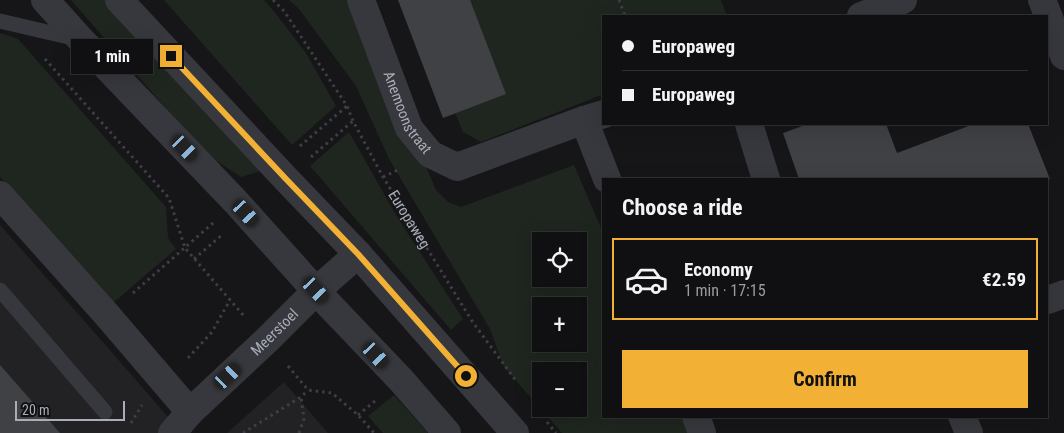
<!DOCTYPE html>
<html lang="en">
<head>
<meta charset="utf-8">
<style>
  :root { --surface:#101012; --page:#1e1e20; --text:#f1f3f6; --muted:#9c9d9f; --line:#303032; --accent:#f2b134 }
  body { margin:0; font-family:"Roboto Condensed",sans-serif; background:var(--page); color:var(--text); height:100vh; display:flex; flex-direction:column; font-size:19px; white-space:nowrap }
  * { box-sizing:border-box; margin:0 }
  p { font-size:16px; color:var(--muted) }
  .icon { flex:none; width:28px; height:28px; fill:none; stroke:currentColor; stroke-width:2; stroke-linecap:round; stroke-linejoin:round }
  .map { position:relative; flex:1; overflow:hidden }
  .details { position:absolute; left:602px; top:178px; width:446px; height:240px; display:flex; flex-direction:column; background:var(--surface); border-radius:0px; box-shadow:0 5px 20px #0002,0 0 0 1px var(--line) }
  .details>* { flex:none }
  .hud { position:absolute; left:602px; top:15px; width:446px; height:110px; border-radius:0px; box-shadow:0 5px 20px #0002,0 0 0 1px var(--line); display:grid; align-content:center; height:110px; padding:0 20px; background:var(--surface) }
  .tools { position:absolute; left:532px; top:232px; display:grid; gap:10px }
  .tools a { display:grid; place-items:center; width:55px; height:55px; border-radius:0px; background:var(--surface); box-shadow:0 5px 20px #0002,0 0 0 1px var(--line); font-size:25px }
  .scale { position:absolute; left:15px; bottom:12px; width:110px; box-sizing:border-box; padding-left:5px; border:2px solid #a8adb8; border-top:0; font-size:14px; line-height:18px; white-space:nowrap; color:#a8adb8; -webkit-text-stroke:4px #111113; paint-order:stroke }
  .end { position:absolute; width:22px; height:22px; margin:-11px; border:6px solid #f2b134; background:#111; box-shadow:0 0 0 2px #111 }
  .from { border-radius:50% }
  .bubble { position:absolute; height:35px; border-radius:0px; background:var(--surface); box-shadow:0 5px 20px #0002,0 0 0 1px var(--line); font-size:16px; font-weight:700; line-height:35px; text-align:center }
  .car { position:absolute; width:15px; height:30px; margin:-15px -8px; border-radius:6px; box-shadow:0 0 4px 1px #0007; background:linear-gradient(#222 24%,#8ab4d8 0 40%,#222 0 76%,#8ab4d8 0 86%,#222 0) }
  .hud b { display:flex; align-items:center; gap:18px; height:48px; font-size:19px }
  .hud b+b { border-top:1px solid var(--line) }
  .hud i { width:12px; height:12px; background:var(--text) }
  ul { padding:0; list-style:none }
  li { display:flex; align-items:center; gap:15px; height:82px; margin:0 10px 8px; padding:0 10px; border:2px solid transparent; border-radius:0px }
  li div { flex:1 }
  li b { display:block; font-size:19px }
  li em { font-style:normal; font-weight:700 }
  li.active { border-color:var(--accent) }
  li>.icon { width:45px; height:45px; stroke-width:1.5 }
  h2 { padding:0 20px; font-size:22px; line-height:60px }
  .button { display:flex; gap:10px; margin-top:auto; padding:10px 20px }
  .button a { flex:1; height:58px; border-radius:0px; background:var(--accent); color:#111; font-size:20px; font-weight:700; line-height:58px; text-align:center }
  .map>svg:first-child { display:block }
</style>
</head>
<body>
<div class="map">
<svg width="1064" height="433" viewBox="0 0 1064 433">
  <rect width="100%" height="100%" fill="#161618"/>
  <path fill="#222225" d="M0,225L109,349L182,433H0Z
    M284,382L328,433H227Z"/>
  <path fill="#1e261f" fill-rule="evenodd" d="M71,0H115L264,170L241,177L206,154Z
    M164,0H264L273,10L306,53L336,106L292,145Z
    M289,0H356L436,190L448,202L461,207L574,165L604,235V416H682L689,433H562L504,367L490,329L389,159L356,86L299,9ZM541,241H579V279H541ZM541,306H579V344H541ZM541,371H579V409H541Z
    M408,0H721L727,16H604V94L481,142L463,132Z
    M0,33L18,39L166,207L168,238L176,249L113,303L0,177Z
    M349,132L396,215L463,319L451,330L310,166Z
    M394,395L428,433H383L368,416Z"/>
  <path fill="#404145" d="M398,0H470L506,94L443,118Z
    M808,124H886L897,153L974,124H1028L1050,179H799L783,133Z
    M0,365L60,433H0Z"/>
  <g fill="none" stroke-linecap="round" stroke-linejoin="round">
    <g stroke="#3d3f44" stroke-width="3" stroke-dasharray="2.5 4" stroke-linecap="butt">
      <path id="s1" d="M273,0L284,11L347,106L353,121L383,177L472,321L516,381"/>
      <path d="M619,0L625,16"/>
      <path d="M45,59L169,198L185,248L244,316"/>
      <path d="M300,146L347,106"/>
      <path d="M311,157L353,121"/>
      <path d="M383,177L400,169"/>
      <path d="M194,259L222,235"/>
      <path d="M133,293L213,223"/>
      <path d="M188,358L212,332L230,300"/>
      <path d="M288,366L308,390L332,393L358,415L374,433"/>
      <path d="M358,415L375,401"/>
      <path d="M547,422L556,433"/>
      <path d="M131,423L142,405"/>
      <path d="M243,433L301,397L308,390"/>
      <path d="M299,433L304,419L301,397"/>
    </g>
    <path stroke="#37383d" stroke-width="15" d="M0,21L77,39
      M0,290L105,412"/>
    <g stroke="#37383d" stroke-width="28">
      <path id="s2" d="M361,0L409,128L430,154L457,167L584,120L604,114"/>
      <path d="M1042,0L1064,56"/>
      <path d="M861,16L903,0"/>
      <path d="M584,120L607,179"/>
      <path d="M749,124L766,179"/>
      <path d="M0,195L107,315L190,412"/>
      <path d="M1048,300L1064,294"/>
      <path d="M696,416L702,433"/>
      <path d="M962,416L969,433"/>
      <path id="s3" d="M172,433L190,412L267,340L316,291L358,254"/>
    </g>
    <path stroke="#37383d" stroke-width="28" d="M45,0L81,40L236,202L316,291L401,380L447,433
      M119,0L286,179L358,254L515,433"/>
  </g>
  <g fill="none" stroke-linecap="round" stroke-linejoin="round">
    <path stroke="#f2b134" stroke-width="6" d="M171,56L286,179L358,254L466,376"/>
  </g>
  <g text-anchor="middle" stroke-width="4.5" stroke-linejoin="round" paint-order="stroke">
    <g font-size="15" fill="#a8adb8" stroke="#111113">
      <text dy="5" stroke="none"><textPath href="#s2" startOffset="122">Anemoonstraat</textPath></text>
      <text dy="5" stroke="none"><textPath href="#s1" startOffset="259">Europaweg</textPath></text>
      <text dy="5" stroke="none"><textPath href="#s3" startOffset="144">Meerstoel</textPath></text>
    </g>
  </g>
</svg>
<div class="tools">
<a><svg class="icon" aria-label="locate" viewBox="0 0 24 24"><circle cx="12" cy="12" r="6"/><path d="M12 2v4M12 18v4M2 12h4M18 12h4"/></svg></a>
<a>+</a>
<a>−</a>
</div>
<div class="scale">20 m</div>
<i class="end from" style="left:466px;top:376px"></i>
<i class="end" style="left:171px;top:56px"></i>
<div class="bubble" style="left:71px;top:39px;width:82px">1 min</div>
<i class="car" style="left:185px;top:148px;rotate:136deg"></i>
<i class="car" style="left:246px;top:213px;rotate:138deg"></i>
<i class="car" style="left:316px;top:290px;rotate:137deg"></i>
<i class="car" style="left:376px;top:355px;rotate:137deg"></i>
<i class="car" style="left:228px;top:376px;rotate:47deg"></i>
<div class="hud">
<b><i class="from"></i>Europaweg</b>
<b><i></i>Europaweg</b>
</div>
<section class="details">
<h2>Choose a ride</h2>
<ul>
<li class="active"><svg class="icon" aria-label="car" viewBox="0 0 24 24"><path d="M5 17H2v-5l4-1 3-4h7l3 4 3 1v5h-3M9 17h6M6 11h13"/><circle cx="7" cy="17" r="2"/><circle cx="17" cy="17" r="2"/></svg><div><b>Economy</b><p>1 min · 17:15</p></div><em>€2.59</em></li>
</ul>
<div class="button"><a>Confirm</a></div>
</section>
</div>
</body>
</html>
